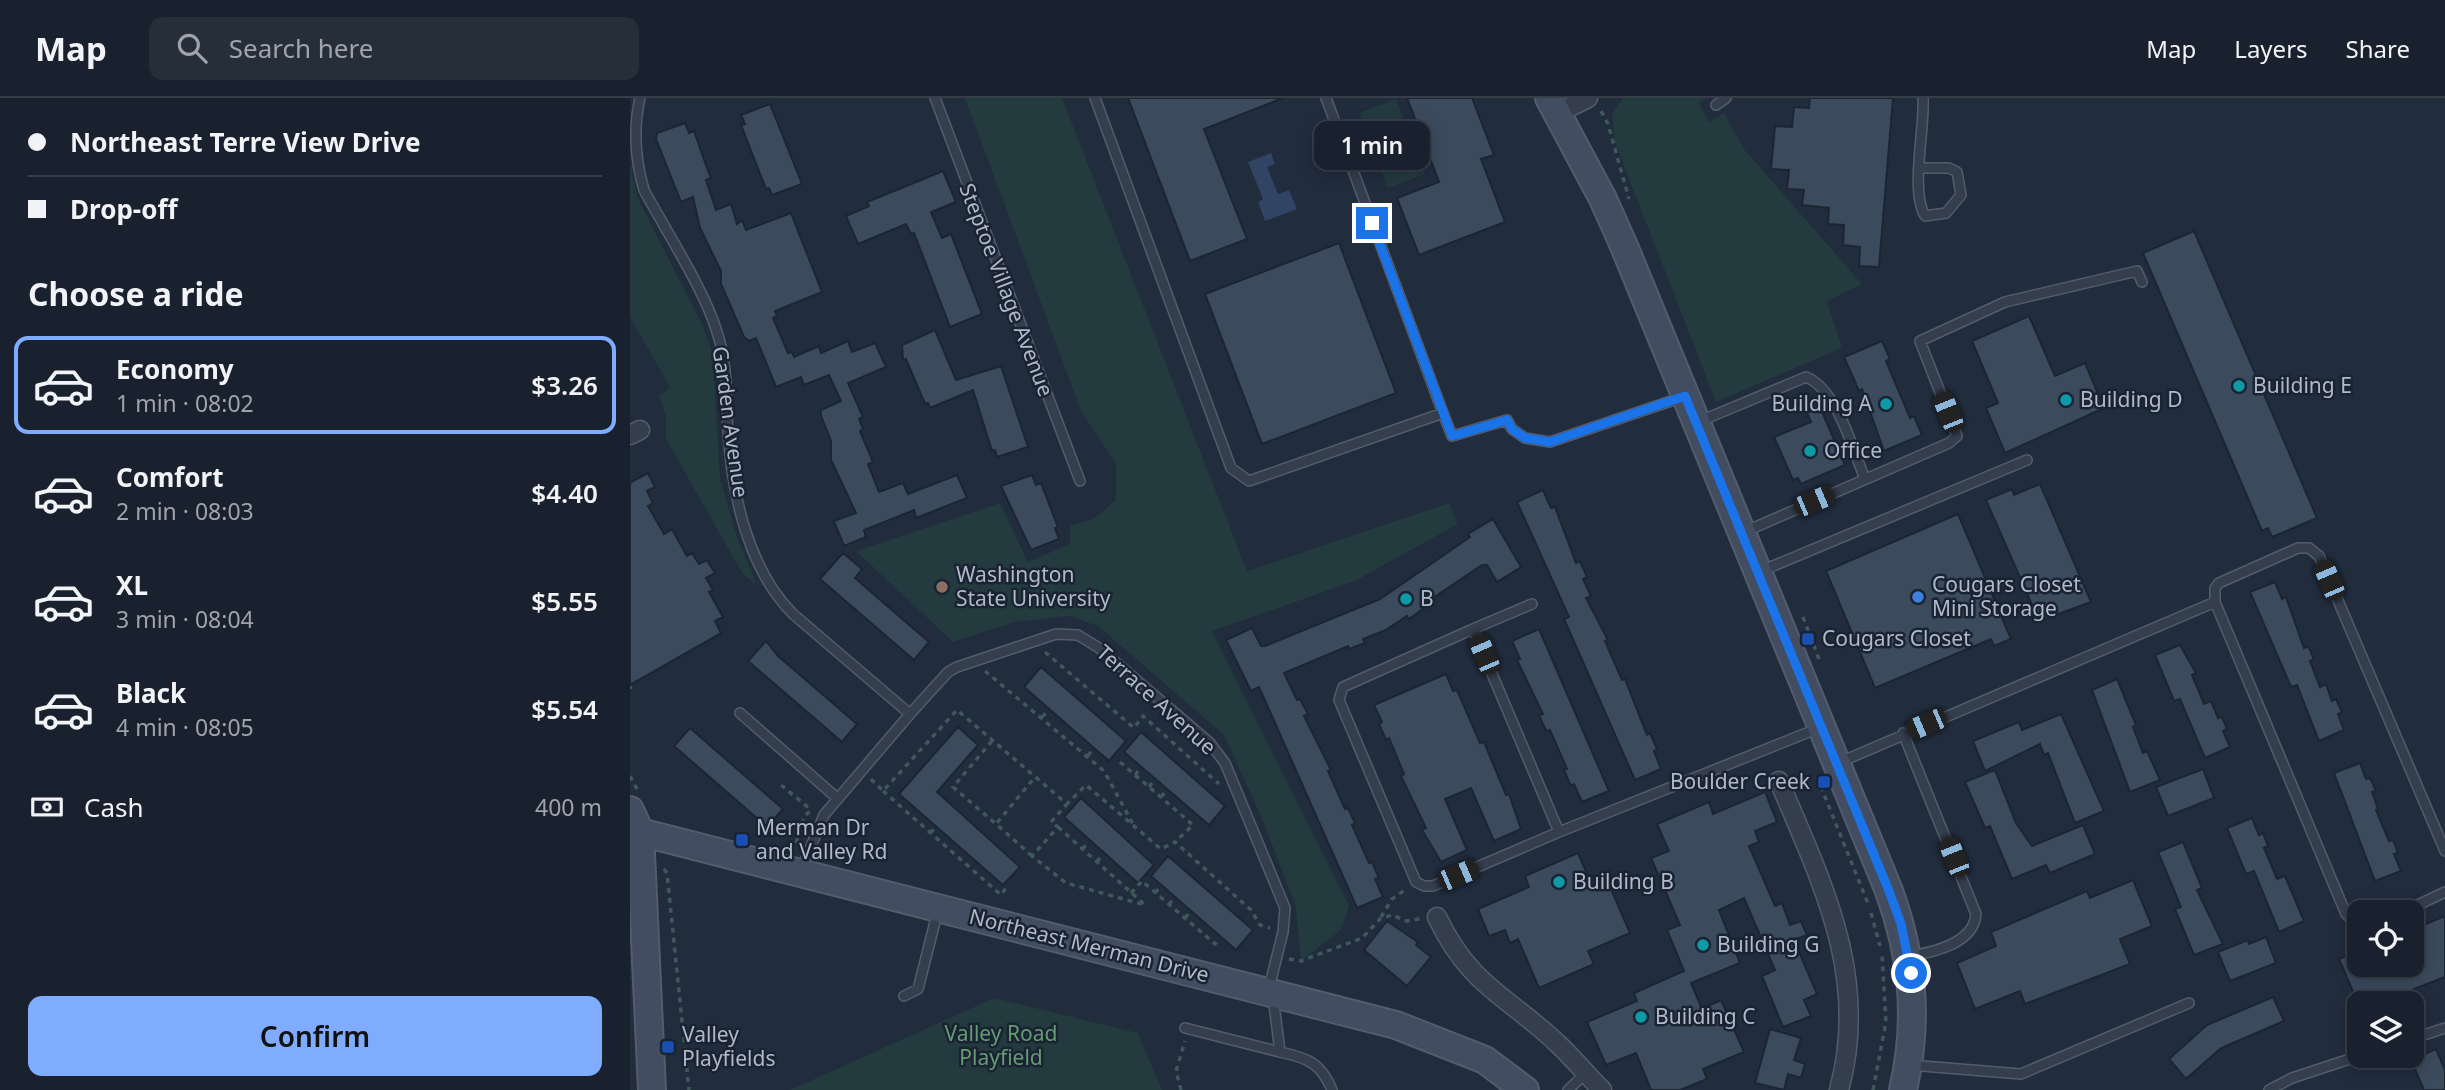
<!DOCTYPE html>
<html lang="en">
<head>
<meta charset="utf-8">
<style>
  :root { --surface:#19212e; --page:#262e3a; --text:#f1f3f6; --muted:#9fa3aa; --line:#373e4a; --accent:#7facff }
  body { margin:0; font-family:"Noto Sans",sans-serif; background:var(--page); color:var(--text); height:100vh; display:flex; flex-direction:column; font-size:26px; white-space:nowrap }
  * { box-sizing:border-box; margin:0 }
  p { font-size:23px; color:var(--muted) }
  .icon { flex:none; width:38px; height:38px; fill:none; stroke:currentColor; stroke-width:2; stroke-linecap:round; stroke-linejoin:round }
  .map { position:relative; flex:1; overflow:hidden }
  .side { display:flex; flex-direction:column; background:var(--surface); width:630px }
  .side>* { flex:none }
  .banner { display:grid; align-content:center; height:154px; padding:0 28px; background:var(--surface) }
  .tools { position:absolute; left:1717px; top:802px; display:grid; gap:14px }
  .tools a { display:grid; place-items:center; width:77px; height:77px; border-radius:14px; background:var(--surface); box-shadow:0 4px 18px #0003,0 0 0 2px var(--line); font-size:35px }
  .end { position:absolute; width:32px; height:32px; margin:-16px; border:9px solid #1a73e8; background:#fff; box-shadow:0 0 0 4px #fff }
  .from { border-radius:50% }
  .bubble { position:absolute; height:49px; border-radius:14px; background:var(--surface); box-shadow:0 4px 18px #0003,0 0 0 2px var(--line); font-size:23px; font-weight:600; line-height:49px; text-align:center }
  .car { position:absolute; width:21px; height:42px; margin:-21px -10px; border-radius:9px; box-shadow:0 0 5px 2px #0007; background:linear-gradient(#222 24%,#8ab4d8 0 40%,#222 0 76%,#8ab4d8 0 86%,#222 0) }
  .banner b { display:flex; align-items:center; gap:24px; height:66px; font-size:26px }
  .banner b+b { border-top:2px solid var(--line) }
  .banner i { width:18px; height:18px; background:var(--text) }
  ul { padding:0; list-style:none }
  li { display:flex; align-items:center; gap:21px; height:98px; margin:0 14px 10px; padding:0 14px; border:4px solid transparent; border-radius:14px }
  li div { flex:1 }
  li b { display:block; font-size:26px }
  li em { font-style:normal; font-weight:600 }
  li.current { border-color:var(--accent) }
  li>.icon { width:63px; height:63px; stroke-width:1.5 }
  h2 { padding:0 28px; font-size:32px; line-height:84px }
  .pay { display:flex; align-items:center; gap:18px; height:77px; padding:0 28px; font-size:26px }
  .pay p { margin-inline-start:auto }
  .action { display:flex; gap:14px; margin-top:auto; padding:14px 28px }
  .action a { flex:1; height:80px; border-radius:14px; background:var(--accent); color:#111; font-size:28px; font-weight:600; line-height:80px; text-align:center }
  header { display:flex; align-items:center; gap:42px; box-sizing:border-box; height:98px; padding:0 35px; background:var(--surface); border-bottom:2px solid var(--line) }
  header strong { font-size:33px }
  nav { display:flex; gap:38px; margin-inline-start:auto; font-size:24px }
  .search { width:490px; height:63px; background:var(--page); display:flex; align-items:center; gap:18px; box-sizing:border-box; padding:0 24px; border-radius:14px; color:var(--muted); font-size:26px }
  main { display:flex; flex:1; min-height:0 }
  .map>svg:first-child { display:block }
</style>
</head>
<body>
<header>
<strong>Map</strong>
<div class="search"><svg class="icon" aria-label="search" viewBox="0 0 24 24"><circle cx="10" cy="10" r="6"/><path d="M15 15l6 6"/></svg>Search here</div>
<nav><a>Map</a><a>Layers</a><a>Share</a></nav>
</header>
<main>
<section class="side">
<div class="banner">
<b><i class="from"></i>Northeast Terre View Drive</b>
<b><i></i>Drop-off</b>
</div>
<h2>Choose a ride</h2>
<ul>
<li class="current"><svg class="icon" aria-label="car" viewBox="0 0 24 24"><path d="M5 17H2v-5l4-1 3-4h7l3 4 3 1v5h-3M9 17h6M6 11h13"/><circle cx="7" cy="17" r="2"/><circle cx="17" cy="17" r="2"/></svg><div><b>Economy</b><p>1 min · 08:02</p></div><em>$3.26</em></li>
<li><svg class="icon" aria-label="car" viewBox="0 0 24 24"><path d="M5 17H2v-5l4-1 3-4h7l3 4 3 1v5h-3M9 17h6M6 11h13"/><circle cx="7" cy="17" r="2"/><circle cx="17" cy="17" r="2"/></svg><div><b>Comfort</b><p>2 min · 08:03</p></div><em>$4.40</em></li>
<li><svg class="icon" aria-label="car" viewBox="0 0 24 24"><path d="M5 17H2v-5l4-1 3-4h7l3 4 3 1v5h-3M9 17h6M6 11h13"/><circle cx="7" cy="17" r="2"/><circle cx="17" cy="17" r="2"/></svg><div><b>XL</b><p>3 min · 08:04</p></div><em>$5.55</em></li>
<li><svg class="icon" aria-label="car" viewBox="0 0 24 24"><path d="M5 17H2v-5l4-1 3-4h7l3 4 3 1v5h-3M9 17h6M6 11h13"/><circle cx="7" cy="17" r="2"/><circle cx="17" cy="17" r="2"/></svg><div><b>Black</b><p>4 min · 08:05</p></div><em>$5.54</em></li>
</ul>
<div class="pay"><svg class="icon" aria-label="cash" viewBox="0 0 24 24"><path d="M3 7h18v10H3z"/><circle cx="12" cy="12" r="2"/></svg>Cash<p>400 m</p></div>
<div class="action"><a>Confirm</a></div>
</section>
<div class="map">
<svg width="1815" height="992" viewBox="0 0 1815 992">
  <rect width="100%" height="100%" fill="#212c3d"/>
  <path fill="#233a3e" d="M335,0H432L617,473L819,405L828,426L725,483L582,533L719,808L711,832L671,863L666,809L631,718L594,637L468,528L439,518L385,524L323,544L226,453L370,405L398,464L440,446V428L463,421L486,402V366L451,313Z
    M993,0H1076L1069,5L1079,24L1094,15L1114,51L1232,186L1197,203L1212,250L1086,304L985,45L982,16Z
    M766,1L795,76L758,90L730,15Z
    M0,65L8,101L71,224L83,256L90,380L106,436L127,487L112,475L36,341V317L29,299L40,289L0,219Z
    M364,900L508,935L532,992H160Z"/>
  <path fill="#314464" d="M641,55L645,66L637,69L648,96L659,92L667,111L635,123L628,104L633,101L618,64Z"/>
  <path fill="#3c4a5d" stroke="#1c2534" stroke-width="2" d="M498,0H653L574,31L617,141L560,163Z
    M777,0H842L864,57L851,61L875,124L789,157L767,100L809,84Z
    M1180,0H1263L1249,169L1229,168L1230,149L1213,147L1214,127L1198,126L1199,110L1172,107L1174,92L1157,91L1159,72L1141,71L1145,28L1162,29L1164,9L1179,10Z
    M140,6L172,86L142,97L139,90L136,91L111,27L115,26L111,17Z
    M55,25L59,35L64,33L77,70L81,80L76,82L86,112L101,106L107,126L112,122L116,132L161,115L192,194L145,213L147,218L143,220L158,255L162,254L164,259L189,248L191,255L218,243L222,254L245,245L256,269L218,285L233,319L229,321L233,331L230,333L243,364L238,366L249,394L273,385L278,396L327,377L337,400L286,420L284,412L234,432L236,439L214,448L204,423L226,415L201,362V343L191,318V312L211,303L199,277L174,287L171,279L146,289L126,240L119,243L114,239L91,186V173L70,130L63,99L51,104L26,41L27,35Z
    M313,73L326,104L301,114L312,140L321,136L352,216L320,229L284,135L281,136L276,126L228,146L216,118L239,108L237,104Z
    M1564,133L1687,420L1642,439L1638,430L1632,433L1513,155Z
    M709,145L766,295L632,346L575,196Z
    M1399,218L1425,278L1455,265L1474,310L1375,355L1356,310L1368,305L1342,243Z
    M305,232L326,282L371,268L398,349L367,359L365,352L362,353L343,292L300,310L298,305L295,306L276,261L273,262L272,247Z
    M1252,243L1260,261L1256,263L1280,320L1284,318L1292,337L1254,353L1232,291L1229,293L1214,259Z
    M1190,309L1215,367L1171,386L1168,380L1163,382L1144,339L1181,324L1177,315Z
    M18,375L25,389L17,393L23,405L18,408L34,436L42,431L57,458L62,455L69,466L77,462L85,475L76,480L83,492L79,494L93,519L85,523L91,535L0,587V385Z
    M402,377L406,387L411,385L428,429L425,430L429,441L401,452L371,388Z
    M1410,386L1461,504L1409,523L1356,402L1382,391L1384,397Z
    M913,392L921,410L925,409L946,465L950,463L957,479L953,481L961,498L956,500L978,542L975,543L992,582L995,581L1017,637L1020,635L1027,651L1024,653L1031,671L1005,682L934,521L939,519L887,404Z
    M1328,416L1381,541L1364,548L1361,541L1245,590L1196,473Z
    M863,421L891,469L867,484L857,467H852L791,508L793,511L779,521L777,518L756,532L733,541L735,545L719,551L718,548L654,575L667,602L670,601L678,616L674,618L701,672L698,673L715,711L718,710L725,725L722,727L739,765L742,764L749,780L745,781L753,799L727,810L629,589L621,593L596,542L622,530L631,548H635L750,501L840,439L838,436Z
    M213,455L232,471L225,480L299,544L284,562L190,481Z
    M1645,484L1652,501L1656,499L1674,550L1678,548L1684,561L1680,563L1690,589L1696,586L1702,603L1706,601L1712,614L1708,616L1714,632L1689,643L1667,587L1661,589L1620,494Z
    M909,531L979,693L952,704L944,686L941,688L934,672L937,671L920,632L916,633L909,617L913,616L887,562L890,561L882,543Z
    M136,543L148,558L227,626L212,644L118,563Z
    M1550,547L1566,575L1562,577L1574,606L1581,603L1588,620L1592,619L1597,631L1593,633L1600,649L1575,660L1550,601L1544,603L1525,557Z
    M411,569L496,643L479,663L394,589Z
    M816,576L823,593L827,592L850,645L854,644L876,697L879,696L891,731L864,743L841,690L815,701L837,752L811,764L792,732L796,730L771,678L774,676L759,640L756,642L749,626L752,624L744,607Z
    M1487,581L1506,627L1503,629L1513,655L1517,653L1530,682L1500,694L1462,592Z
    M1431,616L1474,713L1445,725L1418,655L1414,657L1410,646L1355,673L1343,643L1389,624L1392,632Z
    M328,629L348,647L307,694L390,769L373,787L269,696Z
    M60,630L153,711L137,729L44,648Z
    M511,634L595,708L579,727L494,654Z
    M1730,665L1736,681L1740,680L1746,693L1742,694L1748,711L1746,712L1759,743L1763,742L1768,755L1764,756L1771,773L1745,783L1704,675Z
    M1573,671L1584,700L1538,718L1526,689Z
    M1365,672L1386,725L1402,748L1453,727L1465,756L1420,775L1416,767L1382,781L1360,728L1355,730L1335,684Z
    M1135,694L1147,724L1125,733L1129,744L1119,748L1145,808L1152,805L1160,827L1171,823L1177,837L1164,842L1187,896L1174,902L1181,918L1153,929L1132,878L1145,872L1114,800L1089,812L1110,865L1061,885L1072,911L1091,902L1114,954L1073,971L1077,981L1050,992H1021L1006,955L976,967L957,924L1007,903L1004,895L1054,873L1037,832L1050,827L1021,760L1039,753L1027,726L1079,704L1083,716Z
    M451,700L524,767L508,785L434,719Z
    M1622,720L1629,737L1633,735L1638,748L1634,750L1647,781L1655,778L1674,823L1649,834L1624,773L1616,776L1597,730Z
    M1553,744L1572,790L1567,792L1593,846L1564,857L1545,811L1551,809L1528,754Z
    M948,755L963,790L978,784L1000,835L958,853L964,866L909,890L888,841L880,845L875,832L859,838L848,811L899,789L895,778Z
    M538,758L623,832L606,852L521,778Z
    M1503,782L1522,828L1490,841L1500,866L1395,906L1390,893L1345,911L1327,865L1366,848L1361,834L1457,793L1460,800Z
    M1815,818V879L1748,905H1728L1709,861L1729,853V866H1782V832Z
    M757,823L788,844L786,847L801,859L777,888L734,852Z
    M1636,839L1646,865L1600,883L1588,854L1618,842L1619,846Z
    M1643,899L1654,923L1591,950L1556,981L1539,961L1577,927Z
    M1140,931L1171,940L1164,962L1175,966L1171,980L1158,976L1154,992L1125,985Z
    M1806,951L1815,972V992H1794L1781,962Z"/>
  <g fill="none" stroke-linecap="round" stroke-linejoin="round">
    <defs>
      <path id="lane" d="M10,0C3,31 5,61 14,92C36,133 74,191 87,234C98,267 96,300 98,334C102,396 118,471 163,516L280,616L194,717L171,772
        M305,0L450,383
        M465,0L601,370L619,383L813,315L696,0
        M1086,7L1096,0
        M1291,70H1319L1327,74L1331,97L1316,115L1295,118C1280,93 1295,31 1293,0
        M813,315L822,338L877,322L882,331L895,340L920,344L1053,299
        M1068,324L1176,279C1207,291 1223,352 1235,381
        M1114,434L1319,345L1327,338L1290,243L1375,204L1507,173L1512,184
        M1131,473L1397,362
        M843,531L902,506
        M110,615L207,700
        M280,616L318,574L327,569L426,536L448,537L469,550L579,644L595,665L655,810L653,834L641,882L650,954C678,960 691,965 702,992
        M1273,635L1346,816C1344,845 1305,854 1280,858
        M1208,665L1585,504
        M929,734L803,788H794L786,784L709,602L713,589L843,531L929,734L1189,630
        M1773,814L1815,794
        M1729,828L1716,816L1585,504V490L1589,485L1668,450H1679L1689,458L1815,753
        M274,898L288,891L308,812
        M555,930L650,954
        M1782,941L1815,930
        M1280,967L1391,976L1559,905
        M938,992L956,975
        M1639,992L1662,980L1732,957"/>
      <path id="street" d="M928,15L958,0
        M0,337L10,332
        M1149,683C1192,785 1240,879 1209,992
        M807,819C840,888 876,897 927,945C943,960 957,977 972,992"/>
      <path id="secondary" d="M919,0L973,101L994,148L1259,793C1283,859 1289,923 1273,992
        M0,712L10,734L22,992
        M10,734L766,927L855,962L895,992"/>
    </defs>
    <use href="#lane" stroke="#535c6b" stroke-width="12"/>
    <use href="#street" stroke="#535c6b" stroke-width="21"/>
    <use href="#secondary" stroke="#535c6b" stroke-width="30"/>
    <path stroke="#40575b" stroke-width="3.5" stroke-dasharray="5 5" stroke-linecap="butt" d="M971,13L978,26L999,101
      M1173,519L1189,561
      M415,554L504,630L513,618L589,686
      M355,573L474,673L503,726
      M0,590L2,589
      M412,619L417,614
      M362,643L323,689L366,726
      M458,658L462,652
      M490,664L563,727L545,744
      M505,677L510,671
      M0,678L7,691
      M1187,679L1239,808
      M241,681L253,693L327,612L437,706L456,687L531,751L545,744L621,812L630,827L640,830
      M151,687L180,711
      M519,689L524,682
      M253,693L371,797L376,790
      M531,699L536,693
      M428,729L515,807L436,785L402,758L428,729L421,724L437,706
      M300,735L305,730
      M166,745L174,719L183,710
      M452,751L457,746
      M402,758L366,726L405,679
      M467,764L471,758
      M34,771L37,775L59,992
      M501,795L512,783L585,846L589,840
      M525,795L529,790
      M539,807L543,801
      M1241,815L1250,848
      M751,819L762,801L776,791
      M555,820L560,814
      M659,861L671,863L732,840L750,821L762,817L777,823L790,821
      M551,992L546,973L555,943
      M1243,992L1256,924L1252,856"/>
    <use href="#lane" stroke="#353e4d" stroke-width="9"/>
    <use href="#street" stroke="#353e4d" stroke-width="18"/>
    <use href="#secondary" stroke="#424d61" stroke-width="26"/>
  </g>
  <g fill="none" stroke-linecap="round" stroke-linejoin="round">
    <path stroke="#1a73e8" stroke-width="9" d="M742,125L822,338L877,322L882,331L895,340L920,344L1055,298L1259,793L1271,826L1281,875"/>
  </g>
  <g fill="#0f9aa8" stroke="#1a2332" stroke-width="2.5">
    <circle cx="1609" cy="288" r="7"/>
    <circle cx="1436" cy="302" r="7"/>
    <circle cx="1256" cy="306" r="7"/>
    <circle cx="1180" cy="353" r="7"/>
    <circle cx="776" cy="501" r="7"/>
    <circle cx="929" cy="784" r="7"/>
    <circle cx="1073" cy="847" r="7"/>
    <circle cx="1011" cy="919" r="7"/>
  </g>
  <circle fill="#8d6e63" stroke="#1a2332" stroke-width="2.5" cx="312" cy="489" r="7"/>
  <circle fill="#3f7fe0" stroke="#1a2332" stroke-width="2.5" cx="1288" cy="499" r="7"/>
  <g fill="#1a4fb4" stroke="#1a2332" stroke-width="2.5">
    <rect x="1171" y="534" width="14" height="14" rx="3.5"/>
    <rect x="1187" y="677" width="14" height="14" rx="3.5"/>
    <rect x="105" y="735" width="14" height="14" rx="3.5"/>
    <rect x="31" y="942" width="14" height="14" rx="3.5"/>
  </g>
  <g text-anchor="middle" stroke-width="5" stroke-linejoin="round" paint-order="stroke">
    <g font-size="21" fill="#b0b9c9" stroke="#1a2332">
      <text transform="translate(376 192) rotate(69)" y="7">Steptoe Village Avenue</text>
      <text transform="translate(100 324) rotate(82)" y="7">Garden Avenue</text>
      <text transform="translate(526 602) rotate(42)" y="7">Terrace Avenue</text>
      <text transform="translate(459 848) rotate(14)" y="7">Northeast Merman Drive</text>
    </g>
    <g font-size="21" fill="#b0b9c9" stroke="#1a2332" text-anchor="start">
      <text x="1623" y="295">Building E</text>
      <text x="1450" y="309">Building D</text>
      <text x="1242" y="313" text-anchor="end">Building A</text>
      <text x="1194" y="360">Office</text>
      <text x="326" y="484">Washington<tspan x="326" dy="24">State University</tspan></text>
      <text x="1302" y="494">Cougars Closet<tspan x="1302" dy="24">Mini Storage</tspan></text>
      <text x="790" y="508">B</text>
      <text x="1192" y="548">Cougars Closet</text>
      <text x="1180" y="691" text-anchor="end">Boulder Creek</text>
      <text x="126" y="737">Merman Dr<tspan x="126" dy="24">and Valley Rd</tspan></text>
      <text x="943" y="791">Building B</text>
      <text x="1087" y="854">Building G</text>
      <text x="1025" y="926">Building C</text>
      <text x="52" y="944">Valley<tspan x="52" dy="24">Playfields</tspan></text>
    </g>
    <g font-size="21" fill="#659c73" stroke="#1a2332">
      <text x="371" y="943">Valley Road<tspan x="371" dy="24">Playfield</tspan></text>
    </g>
  </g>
</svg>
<div class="tools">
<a><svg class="icon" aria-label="locate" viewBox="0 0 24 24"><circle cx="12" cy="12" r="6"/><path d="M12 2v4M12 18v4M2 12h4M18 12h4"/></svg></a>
<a><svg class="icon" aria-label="layers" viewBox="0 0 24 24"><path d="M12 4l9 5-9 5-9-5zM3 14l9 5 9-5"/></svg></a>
</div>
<i class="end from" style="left:1281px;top:875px"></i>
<i class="end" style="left:742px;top:125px"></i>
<div class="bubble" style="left:684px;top:23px;width:116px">1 min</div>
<i class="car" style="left:1318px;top:314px;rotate:338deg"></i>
<i class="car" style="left:1184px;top:403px;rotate:67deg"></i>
<i class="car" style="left:1699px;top:482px;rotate:337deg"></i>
<i class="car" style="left:854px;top:556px;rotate:337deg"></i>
<i class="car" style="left:1296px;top:626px;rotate:247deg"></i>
<i class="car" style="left:1324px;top:759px;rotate:338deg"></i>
<i class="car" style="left:828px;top:777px;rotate:67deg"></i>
</div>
</main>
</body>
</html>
